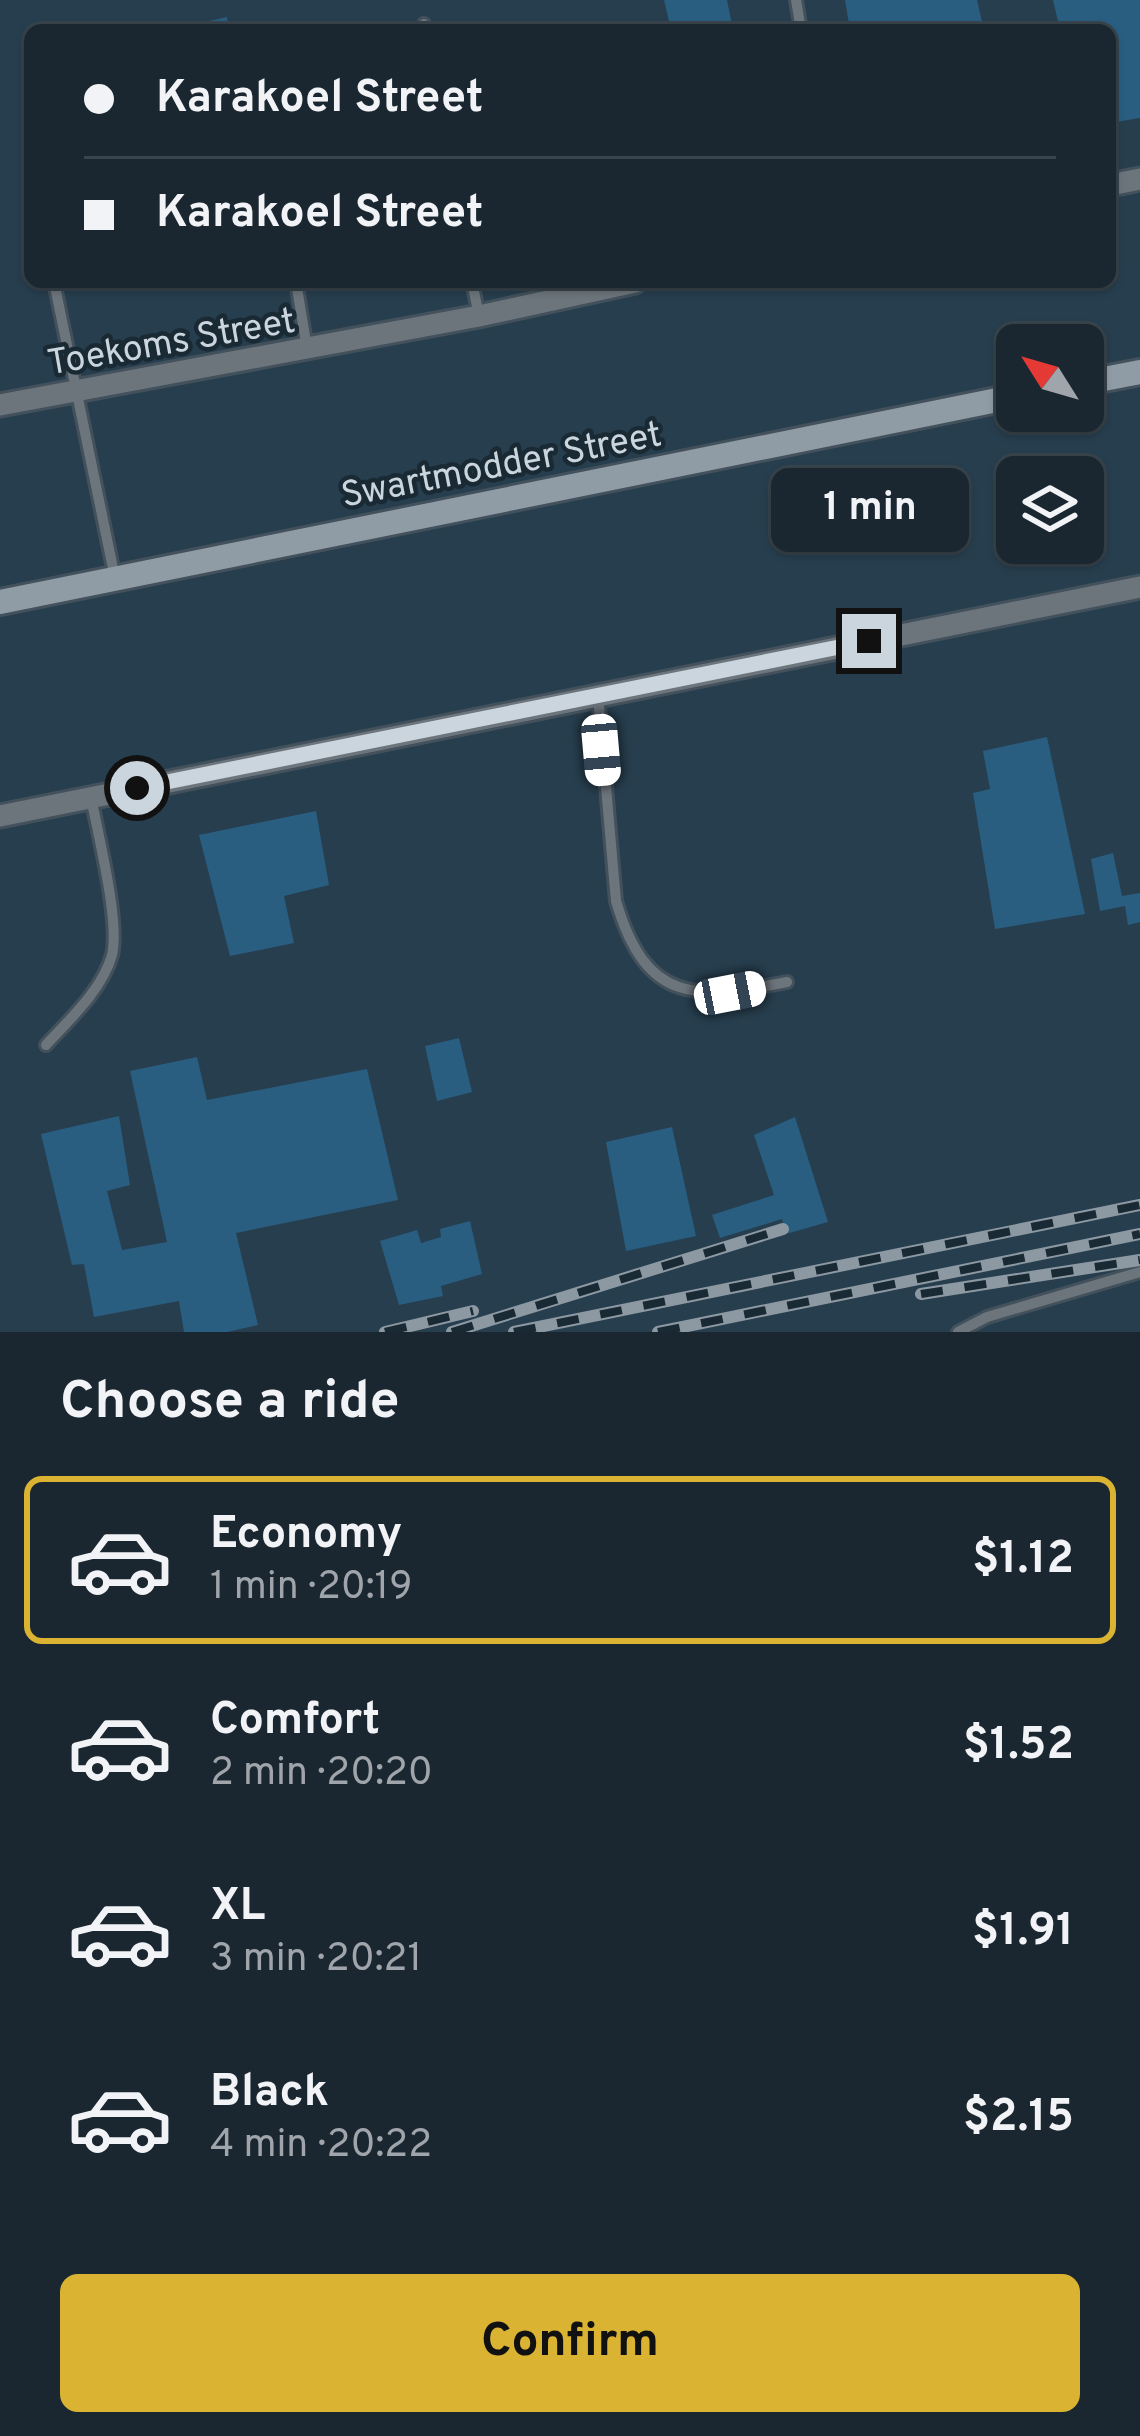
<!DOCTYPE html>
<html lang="en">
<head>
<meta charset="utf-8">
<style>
  :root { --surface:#1b2730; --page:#242f38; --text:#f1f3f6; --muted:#a0a5ab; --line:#39444c; --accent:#dab333 }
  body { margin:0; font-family:Overpass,sans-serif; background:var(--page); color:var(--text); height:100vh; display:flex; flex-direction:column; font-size:45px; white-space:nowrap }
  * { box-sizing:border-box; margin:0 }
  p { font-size:39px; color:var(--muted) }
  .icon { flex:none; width:66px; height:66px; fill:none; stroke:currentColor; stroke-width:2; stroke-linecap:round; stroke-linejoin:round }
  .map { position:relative; height:1332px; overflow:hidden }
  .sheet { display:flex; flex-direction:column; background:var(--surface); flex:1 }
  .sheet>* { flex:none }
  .guide { position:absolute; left:24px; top:24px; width:1092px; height:264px; border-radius:18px; box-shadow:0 3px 9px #0004,0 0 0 3px var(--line); display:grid; align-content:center; height:264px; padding:0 60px; background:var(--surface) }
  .needle { width:78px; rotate:307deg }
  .tools { position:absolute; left:996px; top:324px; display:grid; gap:24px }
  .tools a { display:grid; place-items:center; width:108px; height:108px; border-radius:18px; background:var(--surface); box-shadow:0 3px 9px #0004,0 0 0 3px var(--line); font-size:60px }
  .end { position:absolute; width:54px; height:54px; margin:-27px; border:15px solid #cbd5dd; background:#111; box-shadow:0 0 0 6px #111 }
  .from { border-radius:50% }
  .bubble { position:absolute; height:84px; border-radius:18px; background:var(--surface); box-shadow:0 3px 9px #0004,0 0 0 3px var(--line); font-size:39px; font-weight:700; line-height:84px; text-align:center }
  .car { position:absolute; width:36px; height:72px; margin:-36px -18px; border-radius:15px; box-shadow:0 0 9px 3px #0007; background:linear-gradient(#fff 24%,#345 0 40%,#fff 0 76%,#345 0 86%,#fff 0) }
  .guide b { display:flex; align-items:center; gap:42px; height:114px; font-size:45px }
  .guide b+b { border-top:3px solid var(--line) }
  .guide i { width:30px; height:30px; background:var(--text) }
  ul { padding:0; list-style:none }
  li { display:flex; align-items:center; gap:36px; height:168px; margin:0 24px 18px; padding:0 36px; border:6px solid transparent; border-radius:18px }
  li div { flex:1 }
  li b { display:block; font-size:45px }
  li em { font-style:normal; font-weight:700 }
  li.current { border-color:var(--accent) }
  li>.icon { width:108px; height:108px; stroke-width:1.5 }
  h2 { padding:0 60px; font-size:54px; line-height:144px }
  .button { display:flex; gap:24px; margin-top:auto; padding:24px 60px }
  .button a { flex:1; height:138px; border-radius:18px; background:var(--accent); color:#111; font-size:48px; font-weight:700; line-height:138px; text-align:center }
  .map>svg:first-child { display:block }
</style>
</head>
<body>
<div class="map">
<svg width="1140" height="1332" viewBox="0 0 1140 1332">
  <rect width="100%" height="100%" fill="#243440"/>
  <path fill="#273e4e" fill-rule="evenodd" d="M0,0H1140V1332H0ZM30,30H1110V282H30ZM1017,345H1083V411H1017ZM1017,477H1083V543H1017Z"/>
  <path fill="#295e81" d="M664,0H727L733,30H671Z
    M845,0H977L984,30H850Z
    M1053,0H1140V118L1110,123V30H1060Z
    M227,17L229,30H178V28Z
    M1047,737L1085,914L995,929L973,793L990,789L983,751Z
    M316,811L329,885L284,896L294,943L230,956L199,835Z
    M1113,853L1122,896L1140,893V922L1128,925L1125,906L1100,911L1091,859Z
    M459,1038L472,1092L437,1101L425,1046Z
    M197,1057L207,1100L367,1069L398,1200L236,1233L258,1325L227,1332H184L179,1301L94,1317L84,1264L72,1265L41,1134L119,1116L130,1185L107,1191L122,1250L167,1242L130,1071Z
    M795,1117L828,1222L786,1234L782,1219L720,1238L712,1215L774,1195L754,1135Z
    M672,1127L696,1236L626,1251L606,1142Z
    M470,1221L482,1274L441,1286L443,1296L399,1305L380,1241L417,1230L421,1243L441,1237L440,1229Z"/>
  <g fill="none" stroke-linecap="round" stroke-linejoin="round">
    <defs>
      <path id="service" d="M796,0L801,30
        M424,24L425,30
        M54,282L115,578
        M296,282L307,348
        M472,282L479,316
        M598,696L616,901C646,1004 696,1000 787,982
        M46,1045C70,1019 102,990 112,955C120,921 98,835 91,797
        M958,1332L987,1317L1140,1272"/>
      <path id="minor" d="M1110,185L1140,179
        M0,405L479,316L635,282
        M0,816L1140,587"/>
      <path id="secondary" d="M1083,383L1140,372
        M0,602L1017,396"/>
    </defs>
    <use href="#service" stroke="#42515c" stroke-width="16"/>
    <use href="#minor" stroke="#42515c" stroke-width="27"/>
    <use href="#secondary" stroke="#42515c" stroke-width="30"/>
    <use href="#service" stroke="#6d757c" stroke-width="10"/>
    <use href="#minor" stroke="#6d757c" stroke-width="21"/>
    <use href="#secondary" stroke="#8f9ba5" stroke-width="24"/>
    <defs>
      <path id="rail" d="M921,1294L1140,1260
        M385,1332L473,1311
        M452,1332L783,1229
        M514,1332L1140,1205
        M658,1332L1140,1234"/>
    </defs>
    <use href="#rail" stroke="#8c98a2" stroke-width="12"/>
    <use href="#rail" stroke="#1a2a35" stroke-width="8" stroke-dasharray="22" stroke-linecap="butt"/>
  </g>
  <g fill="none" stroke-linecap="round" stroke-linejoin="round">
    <path stroke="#cbd5dd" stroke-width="15" d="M137,788L869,641"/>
  </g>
  <g text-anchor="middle" stroke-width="9" stroke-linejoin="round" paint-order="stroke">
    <g font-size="36" fill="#cbd5dd" stroke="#1a2a35">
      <text transform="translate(171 340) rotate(-10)" y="13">Toekoms Street</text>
      <text transform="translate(501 463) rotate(-11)" y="13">Swartmodder Street</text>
    </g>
  </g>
</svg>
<div class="tools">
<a><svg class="needle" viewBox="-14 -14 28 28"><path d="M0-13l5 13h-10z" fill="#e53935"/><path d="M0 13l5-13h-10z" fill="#a0a5ab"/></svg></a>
<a><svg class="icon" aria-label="layers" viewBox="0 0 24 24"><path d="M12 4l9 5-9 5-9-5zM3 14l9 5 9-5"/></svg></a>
</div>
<i class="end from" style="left:137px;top:788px"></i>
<i class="end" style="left:869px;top:641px"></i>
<div class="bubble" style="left:771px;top:468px;width:198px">1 min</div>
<i class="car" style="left:601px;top:750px;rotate:175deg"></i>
<i class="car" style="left:730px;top:993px;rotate:79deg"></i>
<div class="guide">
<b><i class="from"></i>Karakoel Street</b>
<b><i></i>Karakoel Street</b>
</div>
</div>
<section class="sheet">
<h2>Choose a ride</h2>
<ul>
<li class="current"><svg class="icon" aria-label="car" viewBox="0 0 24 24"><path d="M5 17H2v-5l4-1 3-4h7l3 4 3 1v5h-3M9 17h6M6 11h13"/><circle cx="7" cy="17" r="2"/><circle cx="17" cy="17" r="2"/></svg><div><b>Economy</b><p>1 min · 20:19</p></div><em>$1.12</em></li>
<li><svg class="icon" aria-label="car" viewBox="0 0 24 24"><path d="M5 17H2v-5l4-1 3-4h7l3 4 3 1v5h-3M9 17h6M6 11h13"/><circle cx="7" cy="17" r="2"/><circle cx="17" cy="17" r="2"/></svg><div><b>Comfort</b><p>2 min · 20:20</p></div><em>$1.52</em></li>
<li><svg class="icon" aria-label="car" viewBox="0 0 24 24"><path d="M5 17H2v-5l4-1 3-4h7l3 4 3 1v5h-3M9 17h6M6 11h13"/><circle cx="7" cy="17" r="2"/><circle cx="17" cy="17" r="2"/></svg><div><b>XL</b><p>3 min · 20:21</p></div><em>$1.91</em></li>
<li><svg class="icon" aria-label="car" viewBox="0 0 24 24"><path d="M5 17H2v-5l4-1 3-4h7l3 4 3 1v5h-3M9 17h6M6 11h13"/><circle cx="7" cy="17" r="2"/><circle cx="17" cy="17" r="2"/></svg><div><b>Black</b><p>4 min · 20:22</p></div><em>$2.15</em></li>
</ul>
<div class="button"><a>Confirm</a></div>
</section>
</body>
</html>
